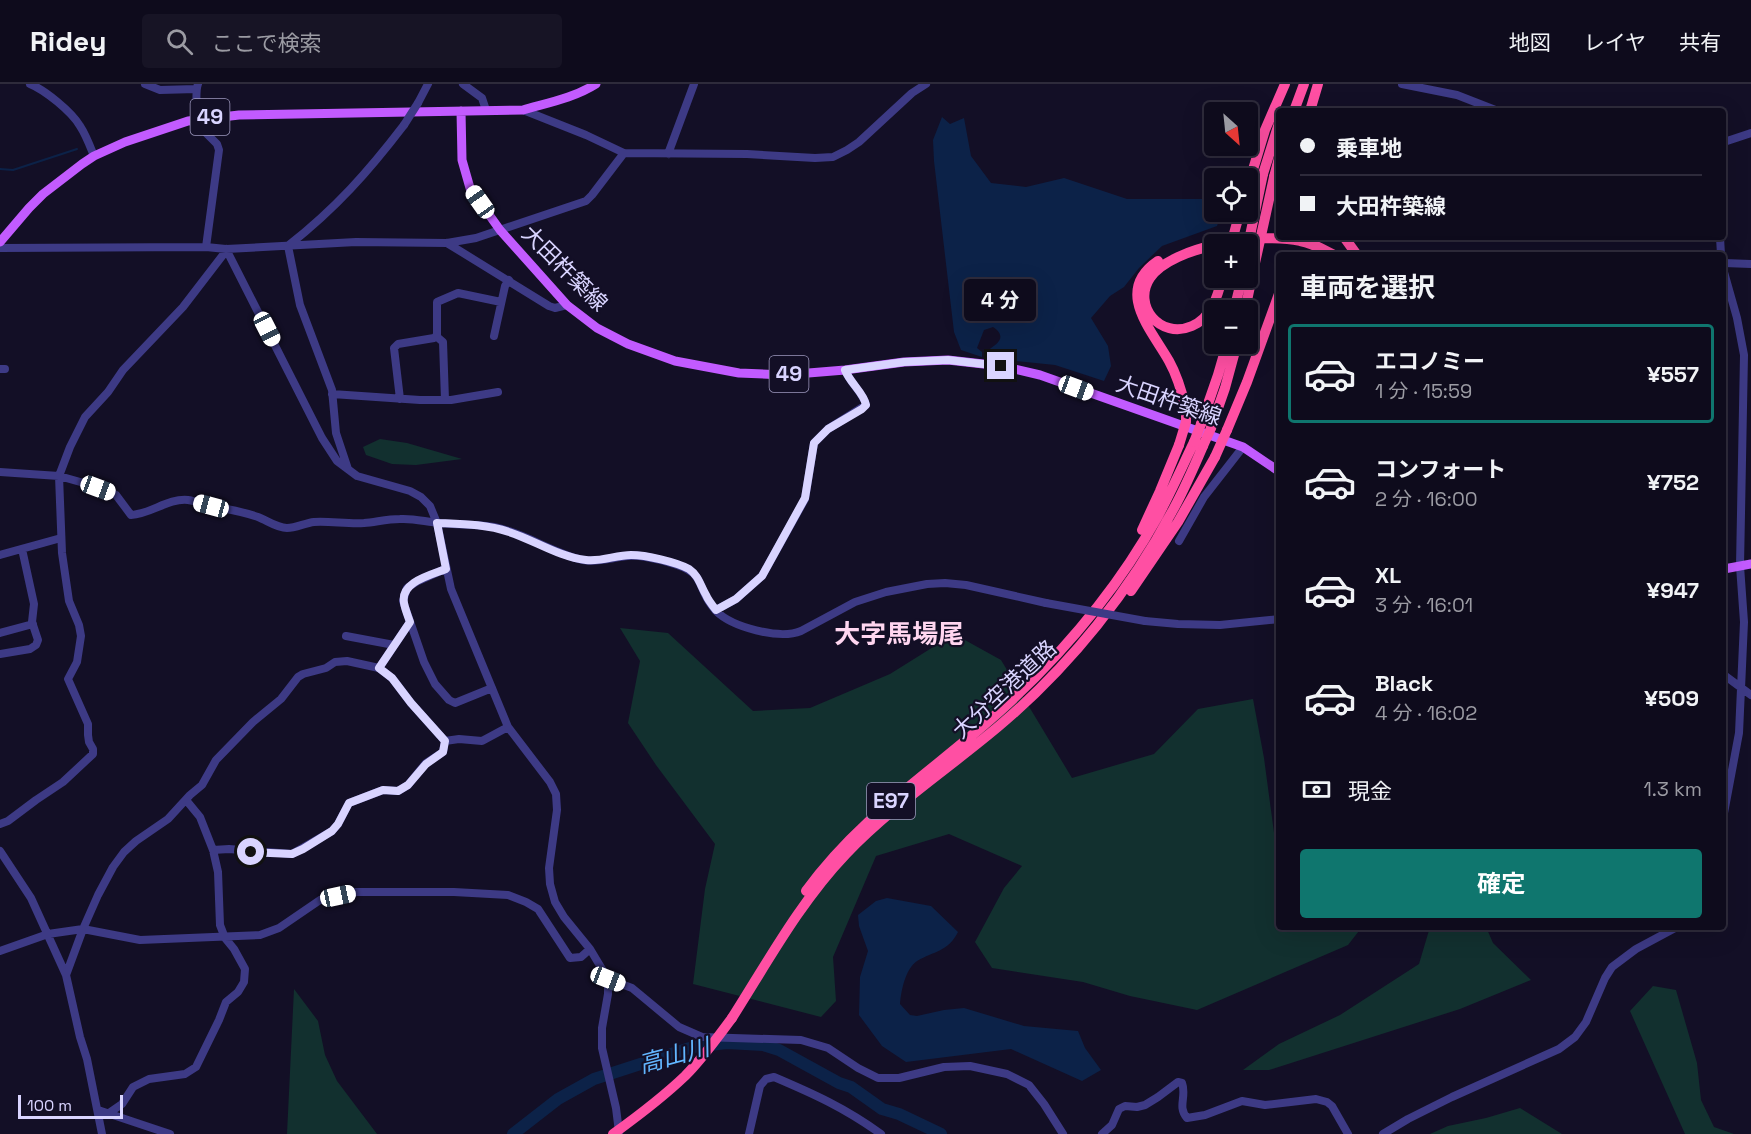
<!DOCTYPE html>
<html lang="ja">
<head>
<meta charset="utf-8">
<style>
  :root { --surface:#0e0b1c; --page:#171425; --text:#f1f3f6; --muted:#9b9ba3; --line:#2e2b3b; --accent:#0f766e }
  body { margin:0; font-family:"Space Grotesk","Noto Sans JP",sans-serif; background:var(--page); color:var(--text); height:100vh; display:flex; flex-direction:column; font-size:22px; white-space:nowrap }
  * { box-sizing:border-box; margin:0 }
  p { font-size:20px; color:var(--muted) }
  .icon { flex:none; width:33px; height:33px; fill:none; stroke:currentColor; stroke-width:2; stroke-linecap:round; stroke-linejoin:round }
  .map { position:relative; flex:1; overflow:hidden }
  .details { position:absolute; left:1276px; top:168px; width:450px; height:678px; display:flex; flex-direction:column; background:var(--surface); border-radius:6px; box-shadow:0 6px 24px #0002,0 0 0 2px var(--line) }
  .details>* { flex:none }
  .guide { position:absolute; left:1276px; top:24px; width:450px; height:132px; border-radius:6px; box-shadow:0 6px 24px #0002,0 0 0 2px var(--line); display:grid; align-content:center; height:132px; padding:0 24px; background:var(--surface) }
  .needle { width:39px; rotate:153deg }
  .fabs { position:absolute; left:1204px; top:18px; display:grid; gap:12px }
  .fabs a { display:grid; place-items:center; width:54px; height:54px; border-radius:6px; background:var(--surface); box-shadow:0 6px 24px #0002,0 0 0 2px var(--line); font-size:30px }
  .scale { position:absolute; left:18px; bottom:15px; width:105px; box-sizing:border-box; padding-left:6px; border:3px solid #d9d4ff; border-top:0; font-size:16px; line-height:21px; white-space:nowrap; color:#d9d4ff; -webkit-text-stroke:4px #130f26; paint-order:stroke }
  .end { position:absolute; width:27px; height:27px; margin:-14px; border:8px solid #d9d4ff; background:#111; box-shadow:0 0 0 3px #111 }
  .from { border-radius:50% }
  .bubble { position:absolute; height:42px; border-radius:6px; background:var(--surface); box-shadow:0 6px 24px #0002,0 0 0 2px var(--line); font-size:20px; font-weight:700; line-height:42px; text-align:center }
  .car { position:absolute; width:18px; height:36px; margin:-18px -9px; border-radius:8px; box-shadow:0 0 4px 2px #0007; background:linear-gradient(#fff 24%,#345 0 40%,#fff 0 76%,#345 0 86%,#fff 0) }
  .guide b { display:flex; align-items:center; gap:21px; height:57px; font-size:22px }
  .guide b+b { border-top:2px solid var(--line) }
  .guide i { width:15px; height:15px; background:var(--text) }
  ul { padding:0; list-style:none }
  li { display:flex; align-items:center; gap:18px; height:99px; margin:0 12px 9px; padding:0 12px; border:3px solid transparent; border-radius:6px }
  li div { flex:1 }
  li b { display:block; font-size:22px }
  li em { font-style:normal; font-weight:700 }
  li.selected { border-color:var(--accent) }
  li>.icon { width:54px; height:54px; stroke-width:1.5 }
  h2 { padding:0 24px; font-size:27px; line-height:72px }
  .pay { display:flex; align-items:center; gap:15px; height:66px; padding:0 24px; font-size:22px }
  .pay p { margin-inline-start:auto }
  .button { display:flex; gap:12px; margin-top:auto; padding:12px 24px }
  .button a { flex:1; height:69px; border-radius:6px; background:var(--accent); color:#fff; font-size:24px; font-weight:700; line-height:69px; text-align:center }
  header { display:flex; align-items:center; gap:36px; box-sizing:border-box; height:84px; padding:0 30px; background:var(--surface); border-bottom:2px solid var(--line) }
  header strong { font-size:28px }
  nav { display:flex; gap:33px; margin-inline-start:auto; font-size:21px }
  .search { width:420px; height:54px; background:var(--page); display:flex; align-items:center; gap:15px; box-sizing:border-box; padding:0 21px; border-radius:6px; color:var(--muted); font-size:22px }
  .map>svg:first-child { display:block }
</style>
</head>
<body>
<header>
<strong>Ridey</strong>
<div class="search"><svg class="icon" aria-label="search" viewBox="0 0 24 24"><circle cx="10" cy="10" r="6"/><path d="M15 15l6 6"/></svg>ここで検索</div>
<nav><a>地図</a><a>レイヤ</a><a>共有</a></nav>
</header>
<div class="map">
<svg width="1751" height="1050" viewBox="0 0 1751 1050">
  <rect width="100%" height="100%" fill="#130f26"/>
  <path fill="#12302f" d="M380,355L407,359L462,375L416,381L392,380L366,371L363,363Z
    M620,544L668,549L753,627L810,624L890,590L954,550L1001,576L1072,694L1154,670L1198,625L1253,615L1264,674L1279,786L1280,843H1362L1348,861L1197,926L1130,912L1083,898L992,884L975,858L1004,804L1022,782L949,750L876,772L833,873L836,917L821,933L693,900L705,805L715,760L656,681L628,639L640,577Z
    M1430,843H1486L1493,859L1531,896L1460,925L1269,986H1243L1279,960L1340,931L1419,880Z
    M1653,902L1676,906L1697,979L1701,1016L1714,1043L1734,1050H1685L1630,927Z
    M294,905L318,937L325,971L337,997L377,1050H287Z
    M1520,1024L1562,1050H1430L1448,1042L1486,1034Z"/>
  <path fill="#0c2248" d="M942,33L950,40L964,34L971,72L991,99L1026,103L1064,94L1127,115H1202L1215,112V128H1222L1217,142L1162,162L1139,184L1124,203L1110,212L1091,234L1108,262L1111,282L1104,297L1055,281L988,274L987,270L988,266C997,260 1008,253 993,243L984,246L977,264L982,268V273L961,266L954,248L934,77L933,56Z
    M887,814L931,822L958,848C948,868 934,867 917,877C905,885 901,908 900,920L910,931L917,932L944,926L964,924L1024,942L1078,947L1085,964L1101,986L1082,997L1011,965L906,978L882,962L859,931L860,893L868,867L859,842L858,831L876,817Z"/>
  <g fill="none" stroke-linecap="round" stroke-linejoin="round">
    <path stroke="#0c2248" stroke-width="2" d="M0,85L13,86L77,65"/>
    <path stroke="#0c2248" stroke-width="12" d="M513,1050L558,1015L594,995L693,963L727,959L763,961L779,966L839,999L851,1003L882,1025L899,1030L941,1050"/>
    <path stroke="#3d3a85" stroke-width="8" d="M30,0C45,6 72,28 80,42C86,51 90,62 94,72
      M145,0L160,6L196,5
      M198,0C195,7 197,33 198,41L217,60L219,66L206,163
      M463,0L482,14L486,26
      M1402,0L1457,11L1498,27
      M418,19L428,0
      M523,26L586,51L624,69L747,70L815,74L833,73L847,66L859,58L912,9L926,0
      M1724,58L1751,49
      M668,70L694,0
      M1720,153L1721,171
      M447,159L549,222L555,224L567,221
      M289,161C336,124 368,88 404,41
      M288,162L300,221L332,306L336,349L348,385
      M0,164L206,163L226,165L356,158L447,159L476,154L586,117L592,111L624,69
      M226,165L322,354L337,377L357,392L410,407L421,413L430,422L437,439L451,505L508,643L550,698L556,710L557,726L549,784L550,800L555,818L564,833L590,865L608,895V910L602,944V964L616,1024L619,1048
      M1724,179L1751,180
      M1724,188L1737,234L1744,271L1740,482L1744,538L1739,649L1724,729
      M436,252L443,258L445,316
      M494,252L505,202L509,196
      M0,285H5
      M332,310L420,316H451L498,308
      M400,315L394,264L398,260L434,254L437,251V218L458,209L501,218
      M0,388L59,392L98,403L116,411L131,431C151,430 168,414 188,416C195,417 203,420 210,422C226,425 242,427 258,433C268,437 277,444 287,444C296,444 305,439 314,438C330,437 347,440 364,439C376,438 387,435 400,435C414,434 426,438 440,439C458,441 476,440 494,443C525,449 552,469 583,476C598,479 614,473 628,472C641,470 656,475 668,478C710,489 693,502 716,527C732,543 779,556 801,547L855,518L886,508L927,500L945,499L966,501L1046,519
      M1179,457L1204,413L1243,363
      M0,471L61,454
      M445,485L418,497L407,504L403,517L424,578L435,600L449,616L455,619L492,604
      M716,526L736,515L762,492L805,415L814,359L828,345L866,321C864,310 850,299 845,286
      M1145,537L1178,540L1220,541L1280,535
      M0,549L33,540
      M346,552L394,561
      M0,570L30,565L36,561L38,556L32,538L34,520L22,465
      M379,584L410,538
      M1724,591L1751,611
      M445,657L459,655L482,657L508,643
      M0,740L8,737L36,716L63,698L93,670V665L89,658L88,651V640L68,595L77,578L81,552L79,541L69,517L62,469L59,392L70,363L85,333L108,308L123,286L183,223L226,167
      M213,766L229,765L292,770L332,747L338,740L349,719L383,706L398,707L408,701L426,679L443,668L445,657
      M0,767L31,814L66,891L80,953L87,975L102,1050
      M0,867L48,850L83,845L140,856L260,851L279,844L320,816L356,808H454L508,811L526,818L538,825L570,874L581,873L590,865
      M66,891L83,845L98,811L113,783L124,768L136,757L168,735L190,711L202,701L216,676L253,638L281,615L298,593L303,590L326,584L335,578L347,577L379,584L392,594L411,619L445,657
      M608,895L632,904L679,943L702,953L801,956L828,964L858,984L878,994H899L944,983L970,982L1007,990L1029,1001L1044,1020L1063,1050
      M98,1026L170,1050
      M109,1029L122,1020L133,1003L149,995L185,990L196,983L219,936L226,918L238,908L244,898L245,885L234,865L225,854L220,841L218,788L213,766L200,733L186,716
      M749,1050L760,1002L766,995L774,993C814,1010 845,1024 881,1050
      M1102,1050L1112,1041L1119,1025L1125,1022L1137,1023L1145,1021L1158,1013L1178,998L1182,999C1187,1012 1177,1023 1187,1034L1205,1031L1242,1017L1265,1021L1316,1015L1327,1018L1332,1022L1348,1050
      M1383,1050L1408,1035L1452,1013L1559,965L1575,953L1586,938L1605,894L1612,883L1636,865L1677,843"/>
    <path stroke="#c25bff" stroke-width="9" d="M461,27L462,76L470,104L500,146L567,221L597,244L628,260L675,277L739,289L784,291L845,286L904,278L948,276L1001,282L1040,291L1243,363L1280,388
      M0,158L29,124L43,110L82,80L94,72L125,58L188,37L239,31L523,26C547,19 574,14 596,0
      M1724,485L1751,480"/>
    <path stroke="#ff4fa3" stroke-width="10" d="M1294,27L1304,0
      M1310,27L1318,0
      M1263,90L1280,36
      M1274,93L1280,70
      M1248,102L1265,46L1285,0
      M1344,153L1357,171
      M1158,177C1114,207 1151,245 1169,277C1178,293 1182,308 1186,325
      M1222,194C1218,212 1211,234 1192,242C1160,256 1132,221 1150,194C1173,161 1264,148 1300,157C1312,159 1323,165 1334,171
      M1234,226L1242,194
      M1245,226L1255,179
      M1201,340L1218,291L1227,260
      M1211,344L1225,304L1237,260
      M1227,346L1247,298L1280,207
      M1142,446L1160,407L1179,361
      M1131,507L1178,438L1215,373
      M806,807C864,727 942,682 1012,616C1069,562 1120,501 1158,432C1171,408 1182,383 1194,358
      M732,934C767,879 800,818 846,770C892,722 948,685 999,642C1070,582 1131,506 1174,424C1185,404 1194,383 1203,362"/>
    <path stroke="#3d3a85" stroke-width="8" d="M404,41L418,19
      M1046,519L1145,537"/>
    <path stroke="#ff4fa3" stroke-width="10" d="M1231,160L1240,128
      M1248,161L1263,90
      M1255,179L1274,93
      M1194,358L1201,340
      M1179,361L1186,338V325
      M1203,362L1211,344
      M1215,373L1227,346
      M613,1050C638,1032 663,1013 685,992C703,974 717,954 732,934"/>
  </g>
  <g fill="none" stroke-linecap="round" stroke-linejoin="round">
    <path stroke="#d9d4ff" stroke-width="8" d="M251,768L292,770L303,765L332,747L338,740L349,719L383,706L398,707L408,701L426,680L443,668L445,657L411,619L392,594L379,584L410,538C408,532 405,525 404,519C400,498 431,491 446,485L437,439C461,440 486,440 509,448C534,456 559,473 586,476C601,478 616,471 631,471C646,471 676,478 689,485C699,492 700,501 706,511C708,516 712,521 716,526L736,515L762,492L805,414L814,359L828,345L862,325L866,321C864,309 850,299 845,286L904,278L948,276L1001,282"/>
  </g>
  <g text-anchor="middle" stroke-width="4.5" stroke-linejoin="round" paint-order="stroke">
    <g fill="#130f26" stroke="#9e99be" stroke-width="1.5">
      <rect x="190.5" y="15" width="39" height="36" rx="4.5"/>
      <rect x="769.5" y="272" width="39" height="36" rx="4.5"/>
      <rect x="867" y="699" width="48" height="36" rx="4.5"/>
    </g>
    <g font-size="21" font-weight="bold" fill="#d9d4ff">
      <text x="210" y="40">49</text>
      <text x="789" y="297">49</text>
      <text x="891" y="724">E97</text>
    </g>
    <g font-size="22" fill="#d9d4ff" stroke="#130f26">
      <text transform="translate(565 184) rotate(45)" y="8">大田杵築線</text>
      <text transform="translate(1169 316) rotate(19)" y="8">大田杵築線</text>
      <text transform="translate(1004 605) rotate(-43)" y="8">大分空港道路</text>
    </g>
    <g font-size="24" font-style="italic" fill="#62b6ff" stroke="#130f26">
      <text transform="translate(674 972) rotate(-15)" y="8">高山川</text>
    </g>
    <g font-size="26" font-weight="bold" fill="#ffd6f0" stroke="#130f26">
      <text x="899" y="559">大字馬場尾</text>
    </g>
  </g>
</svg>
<div class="fabs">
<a><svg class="needle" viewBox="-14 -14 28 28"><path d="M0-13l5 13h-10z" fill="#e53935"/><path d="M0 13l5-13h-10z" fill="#9b9ba3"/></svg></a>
<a><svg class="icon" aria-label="locate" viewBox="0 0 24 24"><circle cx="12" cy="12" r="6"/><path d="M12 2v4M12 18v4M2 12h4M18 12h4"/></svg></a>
<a>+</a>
<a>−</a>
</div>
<div class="scale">100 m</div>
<i class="end from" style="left:251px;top:768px"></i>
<i class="end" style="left:1001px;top:282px"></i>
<div class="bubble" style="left:964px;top:195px;width:72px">4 分</div>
<i class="car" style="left:480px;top:118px;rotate:325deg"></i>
<i class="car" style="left:267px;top:245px;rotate:153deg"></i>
<i class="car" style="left:1076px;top:304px;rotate:110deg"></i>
<i class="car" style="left:98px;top:404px;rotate:110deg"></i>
<i class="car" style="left:211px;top:422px;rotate:285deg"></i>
<i class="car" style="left:338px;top:812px;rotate:78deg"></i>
<i class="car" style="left:608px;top:895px;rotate:111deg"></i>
<div class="guide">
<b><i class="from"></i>乗車地</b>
<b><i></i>大田杵築線</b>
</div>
<section class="details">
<h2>車両を選択</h2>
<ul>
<li class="selected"><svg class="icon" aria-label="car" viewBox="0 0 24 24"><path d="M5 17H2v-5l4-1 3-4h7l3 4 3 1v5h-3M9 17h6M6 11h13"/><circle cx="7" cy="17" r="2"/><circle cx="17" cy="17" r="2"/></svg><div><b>エコノミー</b><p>1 分 · 15:59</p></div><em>¥557</em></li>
<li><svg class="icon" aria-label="car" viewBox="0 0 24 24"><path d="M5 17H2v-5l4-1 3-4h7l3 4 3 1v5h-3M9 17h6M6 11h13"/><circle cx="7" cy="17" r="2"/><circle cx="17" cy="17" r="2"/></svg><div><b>コンフォート</b><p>2 分 · 16:00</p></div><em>¥752</em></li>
<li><svg class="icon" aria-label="car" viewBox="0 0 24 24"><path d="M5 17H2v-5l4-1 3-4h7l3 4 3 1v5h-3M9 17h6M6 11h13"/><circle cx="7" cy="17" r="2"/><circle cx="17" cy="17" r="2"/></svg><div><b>XL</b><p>3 分 · 16:01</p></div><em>¥947</em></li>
<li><svg class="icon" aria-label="car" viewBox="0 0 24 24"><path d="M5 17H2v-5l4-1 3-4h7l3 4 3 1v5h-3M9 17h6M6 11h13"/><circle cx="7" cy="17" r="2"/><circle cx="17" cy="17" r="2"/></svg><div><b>Black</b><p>4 分 · 16:02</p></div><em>¥509</em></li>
</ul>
<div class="pay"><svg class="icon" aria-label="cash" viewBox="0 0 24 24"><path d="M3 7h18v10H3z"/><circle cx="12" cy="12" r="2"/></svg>現金<p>1.3 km</p></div>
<div class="button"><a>確定</a></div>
</section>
</div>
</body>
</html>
